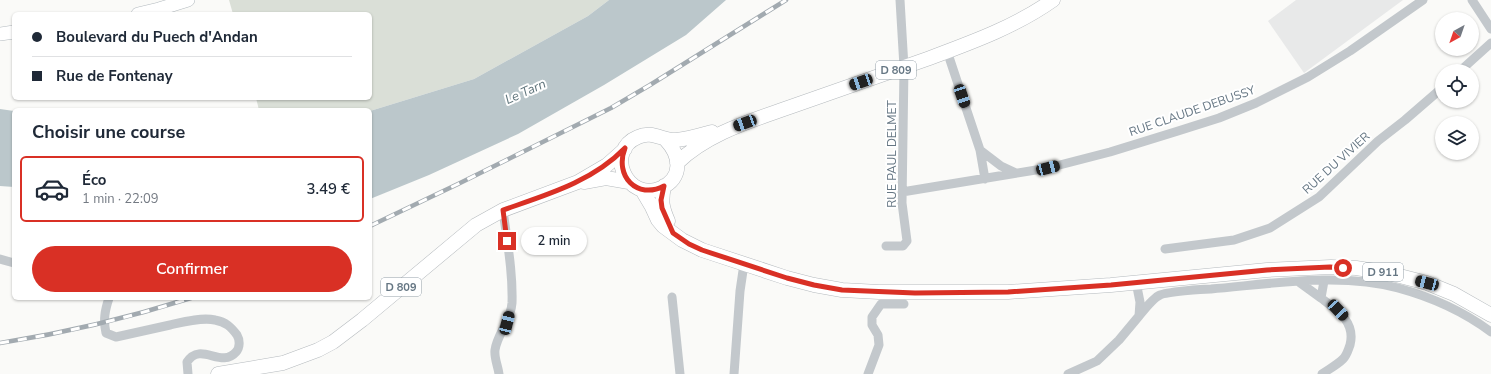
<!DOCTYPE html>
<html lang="fr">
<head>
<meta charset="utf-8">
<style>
  :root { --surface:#fff; --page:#f6f6f7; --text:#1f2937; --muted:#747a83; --line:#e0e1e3; --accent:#d93025 }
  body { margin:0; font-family:"Nunito Sans",sans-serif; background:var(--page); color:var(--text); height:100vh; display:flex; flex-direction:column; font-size:15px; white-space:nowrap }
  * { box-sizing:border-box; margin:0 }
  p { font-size:13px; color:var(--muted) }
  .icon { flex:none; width:22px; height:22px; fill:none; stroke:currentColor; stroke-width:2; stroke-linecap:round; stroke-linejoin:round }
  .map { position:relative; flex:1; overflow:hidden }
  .panel { position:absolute; left:12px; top:108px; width:360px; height:192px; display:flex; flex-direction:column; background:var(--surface); border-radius:6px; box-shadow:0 1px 3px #0004 }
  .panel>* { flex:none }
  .hud { position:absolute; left:12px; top:12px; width:360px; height:88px; border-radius:6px; box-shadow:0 1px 3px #0004; display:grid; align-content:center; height:88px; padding:0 20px; background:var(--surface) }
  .needle { width:26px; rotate:220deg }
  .fabs { position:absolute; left:1435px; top:12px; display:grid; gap:8px }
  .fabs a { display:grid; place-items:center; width:44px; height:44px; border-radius:50%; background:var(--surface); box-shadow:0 1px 3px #0004; font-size:20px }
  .end { position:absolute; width:18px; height:18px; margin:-9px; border:5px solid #d93025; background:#fff; box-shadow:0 0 0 2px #fff }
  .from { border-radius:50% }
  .bubble { position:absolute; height:28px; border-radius:14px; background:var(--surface); box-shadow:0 1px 3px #0004; font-size:13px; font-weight:600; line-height:28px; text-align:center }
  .car { position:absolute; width:12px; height:24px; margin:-12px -6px; border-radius:5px; box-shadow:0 0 3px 1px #0007; background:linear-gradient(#222 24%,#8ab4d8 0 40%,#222 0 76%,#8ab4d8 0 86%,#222 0) }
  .hud b { display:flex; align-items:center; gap:14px; height:38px; font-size:15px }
  .hud b+b { border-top:1px solid var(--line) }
  .hud i { width:10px; height:10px; background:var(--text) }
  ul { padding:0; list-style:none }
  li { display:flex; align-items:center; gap:12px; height:66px; margin:0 8px 6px; padding:0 12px; border:2px solid transparent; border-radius:6px }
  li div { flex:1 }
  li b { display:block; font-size:15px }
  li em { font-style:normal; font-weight:600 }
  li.active { border-color:var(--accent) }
  li>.icon { width:36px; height:36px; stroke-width:1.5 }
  h2 { padding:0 20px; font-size:18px; line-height:48px }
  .action { display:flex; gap:8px; margin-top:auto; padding:8px 20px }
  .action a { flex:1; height:46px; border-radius:24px; background:var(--accent); color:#fff; font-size:16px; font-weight:600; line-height:46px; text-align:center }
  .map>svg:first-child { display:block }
</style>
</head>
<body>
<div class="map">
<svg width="1491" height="374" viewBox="0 0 1491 374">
  <rect width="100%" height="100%" fill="#fafaf8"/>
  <path fill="#e8e9e9" d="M1296,0H1403L1304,73L1268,21Z"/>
  <path fill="#dadfd7" d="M229,0H609L588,16L474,79L370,111V110H259L256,98H370V14H233Z"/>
  <path fill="#bbc7cb" d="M609,0H726L686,35L604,85L518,134L429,175L370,199V111L474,79L588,16Z
    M0,109L14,111V187L0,186Z"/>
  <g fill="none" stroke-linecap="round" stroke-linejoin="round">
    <defs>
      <path id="secondary" d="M138,14L159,9L188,0
        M0,34L14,32"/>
      <path id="primary" d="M666,140C681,156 683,178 661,188C627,203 604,151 638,137C652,130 663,141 676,140C688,139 701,135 712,132
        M677,163C708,133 751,121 790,107C836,91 882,75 927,59C970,43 1015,27 1053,0
        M584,182L606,178L629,182
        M664,186C661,202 662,207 668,221
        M642,190L652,207L658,220L663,226L682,240L702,250L787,278L814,285L842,290L879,292H1008L1111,285L1267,270L1331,267L1356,268L1388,273L1427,283L1454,294L1491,315
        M218,374L283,363L318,350L333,342L362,320L476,225L503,210L578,182L607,165L625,149"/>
    </defs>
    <use href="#secondary" stroke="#b3babf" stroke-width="14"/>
    <use href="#primary" stroke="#b5babe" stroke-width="15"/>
    <path stroke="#c3c8cc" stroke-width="9" d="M1472,0L1491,29
      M947,51L980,150L985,179
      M1460,71L1491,43
      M980,150L1001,166L1016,173
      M902,192L1048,168L1110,152L1178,131L1219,118L1256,103L1308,77L1350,51L1423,0
      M886,246H903L907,241L902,203L904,67L900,0
      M1165,249L1234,240L1270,228L1319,197L1378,141L1405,120L1442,88
      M0,259L14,263
      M1299,282L1321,298L1324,281
      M672,297L680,374
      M109,298C105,310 103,320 106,333L116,337C134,333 152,329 170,325C183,322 202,317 215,320C226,322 231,327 237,335C240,340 240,348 236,352C221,369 201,341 187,362L188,374
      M1321,298C1337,310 1356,322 1350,345C1348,350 1347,355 1343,359C1337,365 1329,369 1322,374
      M1139,316C1144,310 1153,298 1160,295C1166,292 1202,289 1211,289C1270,284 1341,272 1398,288C1431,297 1463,311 1491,332
      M499,374C498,366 494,358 495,350C497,334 511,321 512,303C513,272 507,241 503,210
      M734,374L740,291L744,264
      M868,374L879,345L878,335L872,325V317L881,304H904
      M1068,374L1097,361L1119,340L1139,316L1140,302L1136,282"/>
    <use href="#secondary" stroke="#fff" stroke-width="13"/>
    <use href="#primary" stroke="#fff" stroke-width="14"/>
    <defs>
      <path id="rail" d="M370,226L458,184L611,108L650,85L786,0
        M0,343C65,333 128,318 191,298"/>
    </defs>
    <use href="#rail" stroke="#a2aab0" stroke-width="4.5"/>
    <use href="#rail" stroke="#fff" stroke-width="3" stroke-dasharray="9" stroke-linecap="butt"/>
  </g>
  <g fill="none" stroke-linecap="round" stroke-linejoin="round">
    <path stroke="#d93025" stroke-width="5" d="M507,241L503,210C546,195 592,182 625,148C614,176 637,200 664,186L661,200L662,208L673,233L689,244L702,250L787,278L814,285L842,290L915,293L1008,292L1111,285L1267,270L1330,267L1343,268"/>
  </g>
  <g text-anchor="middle" stroke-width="4" stroke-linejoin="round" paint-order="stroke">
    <g fill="#fff" stroke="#939fa8" stroke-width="1">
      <rect x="876" y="61" width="40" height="18" rx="3"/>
      <rect x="1363" y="263" width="40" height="18" rx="3"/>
      <rect x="381" y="278" width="40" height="18" rx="3"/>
    </g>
    <g font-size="11" font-weight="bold" fill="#657683">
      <text x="896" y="74">D 809</text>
      <text x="1383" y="276">D 911</text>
      <text x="401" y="291">D 809</text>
    </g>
    <g font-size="12" fill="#657683" stroke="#fff">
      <text transform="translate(1192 111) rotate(-19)" y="4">RUE CLAUDE DEBUSSY</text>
      <text transform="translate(892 154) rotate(-90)" y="4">RUE PAUL DELMET</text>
      <text transform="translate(1336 163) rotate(-42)" y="4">RUE DU VIVIER</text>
    </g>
    <g font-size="13" font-style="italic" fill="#60757c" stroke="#fff">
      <text transform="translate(525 91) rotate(-24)" y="5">Le Tarn</text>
    </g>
  </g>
</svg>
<div class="fabs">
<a><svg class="needle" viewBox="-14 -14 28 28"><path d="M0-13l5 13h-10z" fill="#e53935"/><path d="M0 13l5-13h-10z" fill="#747a83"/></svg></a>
<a><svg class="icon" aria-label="locate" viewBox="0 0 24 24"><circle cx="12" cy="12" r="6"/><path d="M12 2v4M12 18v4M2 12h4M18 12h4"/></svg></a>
<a><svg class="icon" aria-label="layers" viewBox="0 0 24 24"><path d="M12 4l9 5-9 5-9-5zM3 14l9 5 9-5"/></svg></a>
</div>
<i class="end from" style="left:1343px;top:268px"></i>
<i class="end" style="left:507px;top:241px"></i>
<div class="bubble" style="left:521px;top:227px;width:66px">2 min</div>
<i class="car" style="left:861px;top:82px;rotate:251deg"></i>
<i class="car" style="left:962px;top:96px;rotate:161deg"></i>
<i class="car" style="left:745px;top:123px;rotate:250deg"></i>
<i class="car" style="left:1048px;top:168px;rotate:75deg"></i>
<i class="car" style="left:1427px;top:283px;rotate:285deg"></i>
<i class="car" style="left:1338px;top:310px;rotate:137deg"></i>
<i class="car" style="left:507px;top:323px;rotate:14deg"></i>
<div class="hud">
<b><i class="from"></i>Boulevard du Puech d'Andan</b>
<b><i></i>Rue de Fontenay</b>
</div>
<section class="panel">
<h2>Choisir une course</h2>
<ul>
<li class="active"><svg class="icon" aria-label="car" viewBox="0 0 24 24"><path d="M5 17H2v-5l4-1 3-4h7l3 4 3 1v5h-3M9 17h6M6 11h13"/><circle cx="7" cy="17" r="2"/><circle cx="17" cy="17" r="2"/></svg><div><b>Éco</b><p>1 min · 22:09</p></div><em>3.49 €</em></li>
</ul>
<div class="action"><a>Confirmer</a></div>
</section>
</div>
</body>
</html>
